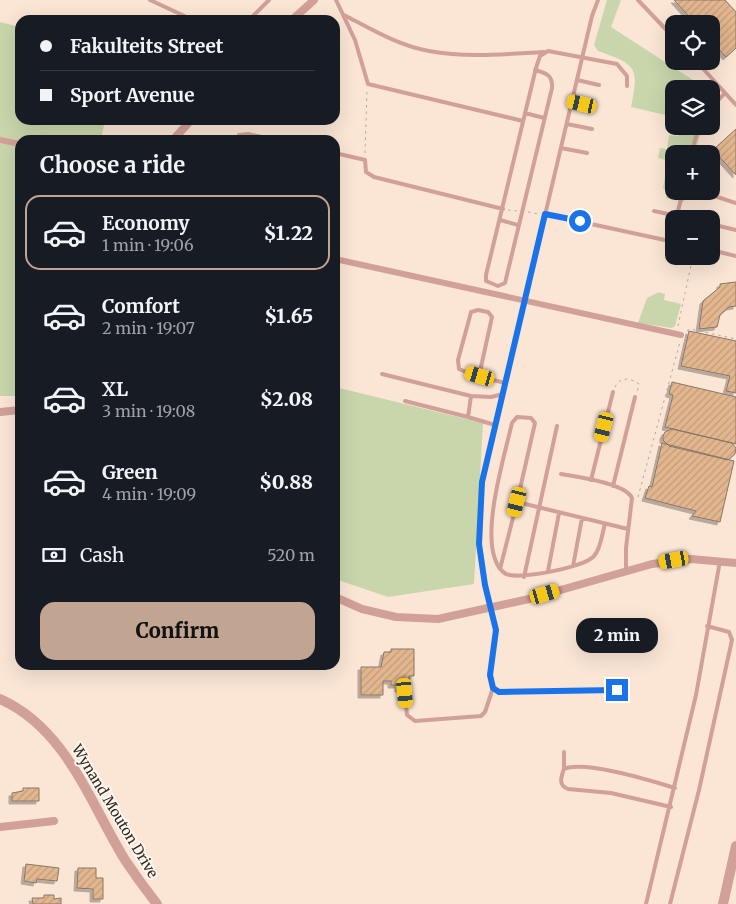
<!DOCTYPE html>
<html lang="en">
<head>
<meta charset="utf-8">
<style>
  :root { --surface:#171b24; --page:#242831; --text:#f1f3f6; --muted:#9ea1a6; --line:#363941; --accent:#c1a491 }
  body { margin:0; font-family:Merriweather,serif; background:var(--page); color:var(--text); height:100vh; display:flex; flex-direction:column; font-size:19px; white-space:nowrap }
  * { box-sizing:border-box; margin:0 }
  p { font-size:16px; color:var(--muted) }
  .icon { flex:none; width:28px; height:28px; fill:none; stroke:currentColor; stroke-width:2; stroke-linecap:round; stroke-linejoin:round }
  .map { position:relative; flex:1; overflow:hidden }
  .side { position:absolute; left:15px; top:135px; width:325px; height:535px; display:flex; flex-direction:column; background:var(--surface); border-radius:15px; box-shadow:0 5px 20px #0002 }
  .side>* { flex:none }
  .hud { position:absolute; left:15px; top:15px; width:325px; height:110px; border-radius:15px; box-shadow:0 5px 20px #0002; display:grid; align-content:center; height:110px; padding:0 25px; background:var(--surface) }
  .tools { position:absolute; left:665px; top:15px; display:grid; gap:10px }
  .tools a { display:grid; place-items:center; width:55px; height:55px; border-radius:10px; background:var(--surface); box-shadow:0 5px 20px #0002; font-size:25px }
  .end { position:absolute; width:22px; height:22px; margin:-11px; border:6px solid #1a73e8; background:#fff; box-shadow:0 0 0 2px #fff }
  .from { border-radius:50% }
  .bubble { position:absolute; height:35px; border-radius:15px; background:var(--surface); box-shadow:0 5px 20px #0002; font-size:16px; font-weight:800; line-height:35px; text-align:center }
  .car { position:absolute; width:15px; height:30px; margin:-15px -8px; border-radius:6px; box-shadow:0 0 4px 1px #0007; background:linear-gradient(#f5c518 24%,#345 0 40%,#f5c518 0 76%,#345 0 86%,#f5c518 0) }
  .hud b { display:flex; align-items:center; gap:18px; height:48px; font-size:19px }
  .hud b+b { border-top:1px solid var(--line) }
  .hud i { width:12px; height:12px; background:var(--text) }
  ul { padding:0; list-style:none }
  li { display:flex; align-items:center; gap:15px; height:75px; margin:0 10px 8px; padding:0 15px; border:2px solid transparent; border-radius:15px }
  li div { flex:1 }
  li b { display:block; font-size:19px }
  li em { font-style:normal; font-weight:800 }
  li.on { border-color:var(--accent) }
  li>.icon { width:45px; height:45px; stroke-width:1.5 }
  h2 { padding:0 25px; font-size:22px; line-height:60px }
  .pay { display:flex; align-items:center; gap:12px; height:55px; padding:0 25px; font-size:19px }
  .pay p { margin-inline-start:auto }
  .primary-button { display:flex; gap:10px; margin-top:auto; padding:10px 25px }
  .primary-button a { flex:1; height:58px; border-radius:15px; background:var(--accent); color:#111; font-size:20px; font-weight:800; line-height:58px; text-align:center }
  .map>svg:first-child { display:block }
</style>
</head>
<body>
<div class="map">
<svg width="736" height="904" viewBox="0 0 736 904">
  <defs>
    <pattern id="building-hatch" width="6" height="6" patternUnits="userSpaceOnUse" patternTransform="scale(1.25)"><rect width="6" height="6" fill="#e2b68e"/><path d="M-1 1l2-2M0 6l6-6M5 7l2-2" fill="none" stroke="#c29c7a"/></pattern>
    <filter id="shadow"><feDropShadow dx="-3" dy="3" stdDeviation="0" flood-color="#0004"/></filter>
  </defs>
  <rect width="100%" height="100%" fill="#fbe6d5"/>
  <path fill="#c9d6ac" d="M607,0H621L611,27L707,89H674V117L631,107C639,67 637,65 598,51L594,45Z
    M0,22L20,27V120H105L101,140H20V396H0Z
    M679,126H703L694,154H674V162L658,158L660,148L667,149L669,135L678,136Z
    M674,175V191H686L684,202L666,198L667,192L663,188L665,177Z
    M659,292L665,294L664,300L681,304L675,326L672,328L638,323L647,298Z
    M335,387L483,423L474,584L388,597L335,579Z"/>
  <path fill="url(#building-hatch)" stroke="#887667" filter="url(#shadow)" d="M674,0H725L736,12V48L726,57L711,41V24H696Z
    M736,129V175L713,150Z
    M736,282V306L729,307L720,315L717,327L699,329L703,301L720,287V284Z
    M689,331L736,341V393L726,391L730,376L681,366Z
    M672,382L736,397V444L665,427L673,395L669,394Z
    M672,429L732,443L736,448L735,454L728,460L669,446L663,440V436L665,432Z
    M662,443L734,461L720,522L692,516L696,511L645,498L649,486L652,487Z
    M391,649H414V676H409V689H398V685H391V681H383V695H361V667H381L384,652H391Z
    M23,788H39V801H12V793L23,791Z
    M26,864L59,868L57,881L37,879L36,883L24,881Z
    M78,868H96V878H103V899H93V889L77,888Z
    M44,895H54V899L61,898V904H33L32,898H44Z"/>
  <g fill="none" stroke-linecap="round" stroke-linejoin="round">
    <path stroke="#b7a799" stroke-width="1" stroke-dasharray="2.5 4" stroke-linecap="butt" d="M365,153L367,90
      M508,210L517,211
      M528,212L539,214
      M678,326L693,256
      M687,331L690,329L736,339
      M615,387C620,376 631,378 639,384L637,392
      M638,497L680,342"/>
    <path stroke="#d1a098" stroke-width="4" d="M150,0L193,20
      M336,0L355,40L368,84L523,121
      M598,0L592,16L482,482L479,544L485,585L496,630L490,675L493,688L499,692L617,690
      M638,0L674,38
      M344,15C371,29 399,46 429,51C467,58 506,54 544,52
      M249,20L269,0
      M696,61L736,105
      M535,70C546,73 553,75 552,88L505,283L498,286L486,281V275L536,68L540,56L548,51L617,64L627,76V86
      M577,80L599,85
      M572,102L593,107
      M711,108L725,93
      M525,113L544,118
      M567,124L592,129
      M236,140L239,135L248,134L276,140
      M561,148L587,153
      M335,153L365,160L366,172L374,177L503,209
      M691,154L699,126
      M699,191L736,203
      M654,211L691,219
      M545,214L674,242
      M677,215L683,191
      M500,220L518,225
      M711,224L736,230
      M711,250L736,256
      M382,374L471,396
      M479,376L492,317L488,312L478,310L471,312L470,316L458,360L459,369C473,376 490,379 505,383
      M405,401L468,417
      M495,425L468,417L471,396L491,397L503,394
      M561,474C577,477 625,483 632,498L626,548V571
      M591,480L613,392
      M613,486L635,397
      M605,524C602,533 601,549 594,556C585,567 519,580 506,574C501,571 497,565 495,559C483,527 504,457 512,423L517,417L531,418L535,423L517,502L628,529
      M573,566L582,518
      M500,569L517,502
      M548,571L559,513
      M524,577L557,426
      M405,693L407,715L415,721L481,716L485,712L493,688
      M564,752V769
      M671,807L611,793L568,789C558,785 561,777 564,769C585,760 652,781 675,788
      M646,904L696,695L720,561
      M670,904L699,790L732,640L729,632L707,626"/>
    <path stroke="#d1a098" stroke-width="6" d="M0,140L20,144
      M335,259L681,335"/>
    <path stroke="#d1a098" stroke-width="8" d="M292,20L314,0
      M173,140L191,120
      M0,412L20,410
      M335,597L362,609L396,617L438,619L529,599L652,564L691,559L736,563
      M0,827L54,821"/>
    <path stroke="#d1a098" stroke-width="10" d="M0,699C66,728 90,803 125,860C135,875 146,890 157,904
      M723,904L736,846"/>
  </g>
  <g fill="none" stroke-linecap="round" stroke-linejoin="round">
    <path stroke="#1a73e8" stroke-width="6" d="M580,221L545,214L482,482L479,544L485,585L496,630L490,675L493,688L499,692L617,690"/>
  </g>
  <g text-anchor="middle" stroke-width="4" stroke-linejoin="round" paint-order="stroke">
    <g font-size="14" fill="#2e2720" stroke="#fef6ef">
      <text transform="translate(115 811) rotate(59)" y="5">Wynand Mouton Drive</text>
    </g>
  </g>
</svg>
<div class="tools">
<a><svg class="icon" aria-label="locate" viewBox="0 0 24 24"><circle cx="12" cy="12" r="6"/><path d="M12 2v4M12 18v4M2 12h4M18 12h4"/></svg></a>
<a><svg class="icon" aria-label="layers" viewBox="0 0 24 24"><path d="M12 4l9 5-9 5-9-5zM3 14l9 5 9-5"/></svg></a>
<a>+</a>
<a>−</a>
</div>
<i class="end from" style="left:580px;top:221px"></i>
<i class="end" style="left:617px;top:690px"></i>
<div class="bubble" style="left:576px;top:618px;width:82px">2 min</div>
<i class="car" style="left:582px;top:104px;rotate:283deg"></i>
<i class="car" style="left:480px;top:376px;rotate:286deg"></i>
<i class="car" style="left:604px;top:427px;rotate:194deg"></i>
<i class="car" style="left:517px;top:502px;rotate:194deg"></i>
<i class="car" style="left:674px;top:560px;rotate:260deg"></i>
<i class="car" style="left:545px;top:594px;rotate:74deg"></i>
<i class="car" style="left:405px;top:693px;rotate:175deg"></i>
<div class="hud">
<b><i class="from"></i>Fakulteits Street</b>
<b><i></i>Sport Avenue</b>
</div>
<section class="side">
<h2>Choose a ride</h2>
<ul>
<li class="on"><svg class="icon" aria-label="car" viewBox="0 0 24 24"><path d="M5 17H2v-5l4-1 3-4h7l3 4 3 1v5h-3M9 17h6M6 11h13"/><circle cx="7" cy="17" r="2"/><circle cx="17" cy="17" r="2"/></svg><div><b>Economy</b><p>1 min · 19:06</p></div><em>$1.22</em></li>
<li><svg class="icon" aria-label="car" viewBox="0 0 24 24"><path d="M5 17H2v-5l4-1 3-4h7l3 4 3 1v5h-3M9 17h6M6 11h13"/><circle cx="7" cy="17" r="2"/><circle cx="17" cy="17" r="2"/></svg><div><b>Comfort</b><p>2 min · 19:07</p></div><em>$1.65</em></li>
<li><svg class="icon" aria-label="car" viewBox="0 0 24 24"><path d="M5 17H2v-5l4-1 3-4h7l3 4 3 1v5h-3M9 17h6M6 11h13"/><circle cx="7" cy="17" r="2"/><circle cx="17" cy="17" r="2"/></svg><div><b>XL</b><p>3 min · 19:08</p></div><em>$2.08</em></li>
<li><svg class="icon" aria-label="car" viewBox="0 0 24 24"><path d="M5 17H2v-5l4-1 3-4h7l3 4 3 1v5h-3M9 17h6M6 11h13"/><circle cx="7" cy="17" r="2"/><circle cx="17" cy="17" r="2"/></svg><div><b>Green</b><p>4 min · 19:09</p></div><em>$0.88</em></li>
</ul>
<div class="pay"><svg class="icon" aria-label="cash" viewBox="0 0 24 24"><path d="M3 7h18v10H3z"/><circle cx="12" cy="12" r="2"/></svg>Cash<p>520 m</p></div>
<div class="primary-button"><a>Confirm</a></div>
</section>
</div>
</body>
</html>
